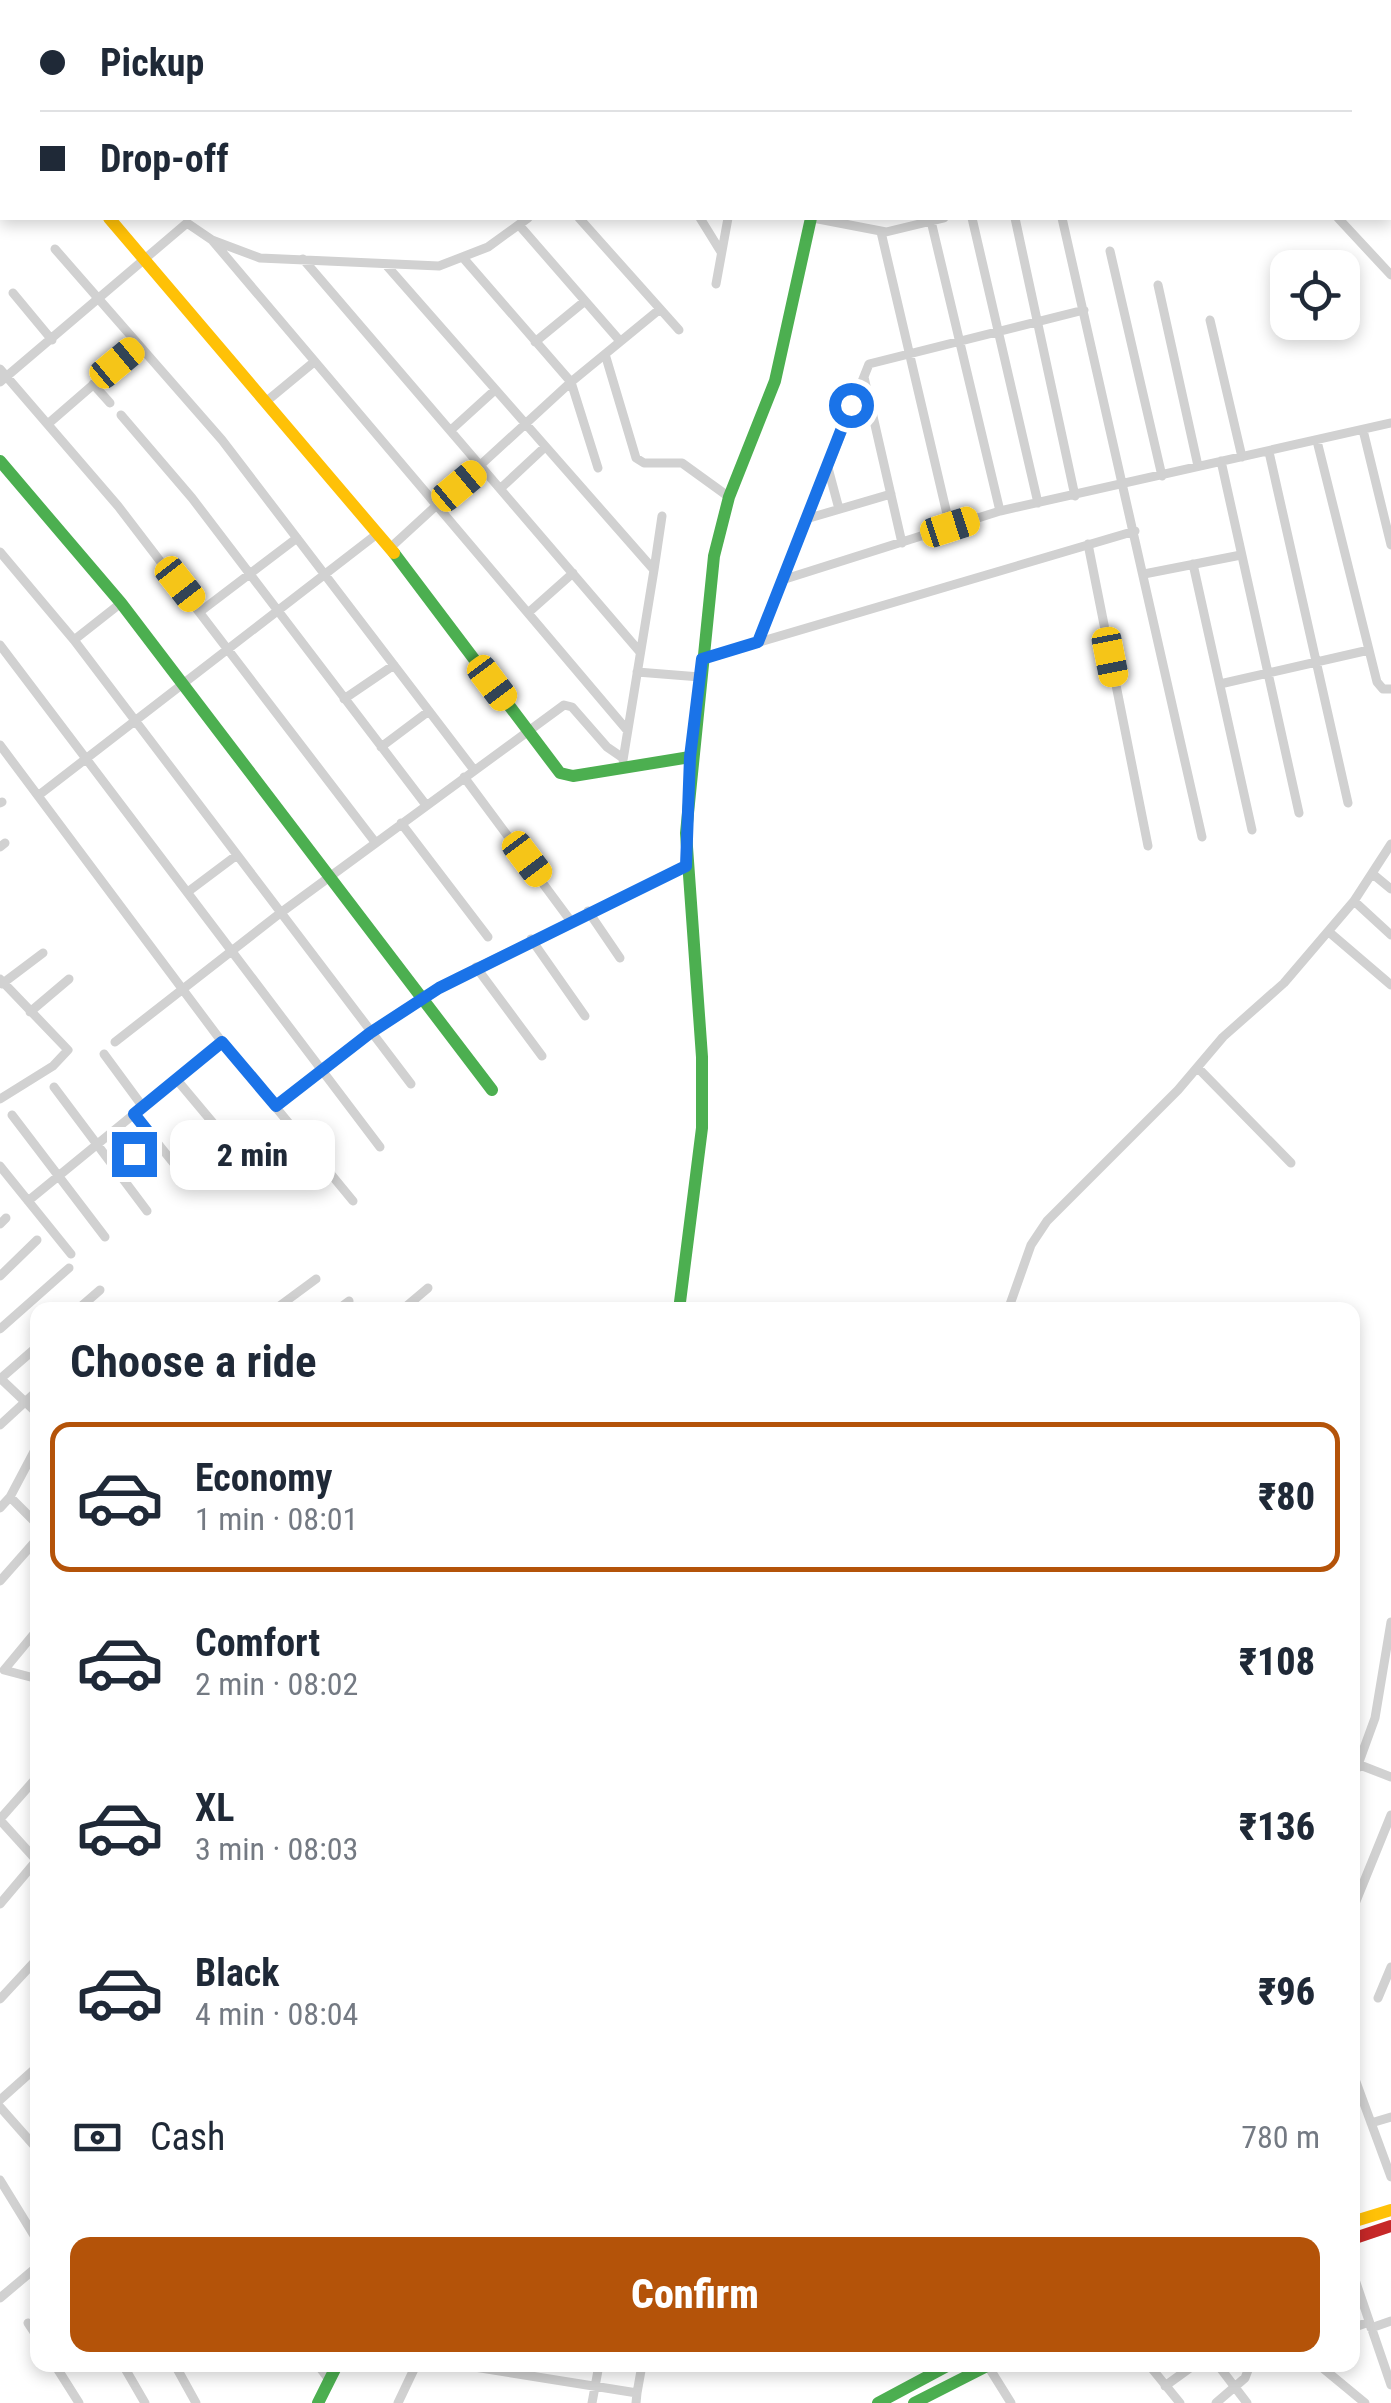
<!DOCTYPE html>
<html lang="en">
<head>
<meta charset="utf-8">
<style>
  :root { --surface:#fff; --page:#f2f2f3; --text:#1f2937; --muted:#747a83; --line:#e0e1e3; --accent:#b45309 }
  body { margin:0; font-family:"Roboto Condensed",sans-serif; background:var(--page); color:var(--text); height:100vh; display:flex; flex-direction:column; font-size:38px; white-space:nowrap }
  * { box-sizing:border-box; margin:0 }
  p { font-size:32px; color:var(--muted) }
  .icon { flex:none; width:55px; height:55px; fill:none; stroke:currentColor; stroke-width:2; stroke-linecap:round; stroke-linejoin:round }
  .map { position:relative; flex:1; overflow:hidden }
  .details { position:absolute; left:30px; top:1302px; width:1330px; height:1070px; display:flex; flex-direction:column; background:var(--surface); border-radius:20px; box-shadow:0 5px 15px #0003 }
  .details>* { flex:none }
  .guide { position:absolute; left:0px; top:0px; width:1392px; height:220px; box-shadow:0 5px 15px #0003; display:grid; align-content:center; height:220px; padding:0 40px; background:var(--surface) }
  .controls { position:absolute; left:1270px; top:250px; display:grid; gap:20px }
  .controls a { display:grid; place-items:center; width:90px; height:90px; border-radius:20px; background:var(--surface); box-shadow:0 5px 15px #0003; font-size:50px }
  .end { position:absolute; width:45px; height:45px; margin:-22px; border:12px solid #1a73e8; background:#fff; box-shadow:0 0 0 5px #fff }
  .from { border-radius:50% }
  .bubble { position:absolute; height:70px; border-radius:20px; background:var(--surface); box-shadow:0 5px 15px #0003; font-size:32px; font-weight:800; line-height:70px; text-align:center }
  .car { position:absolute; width:30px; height:60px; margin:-30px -15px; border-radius:12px; box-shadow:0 0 8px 2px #0007; background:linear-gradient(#f5c518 24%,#345 0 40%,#f5c518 0 76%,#345 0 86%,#f5c518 0) }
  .guide b { display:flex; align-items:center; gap:35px; height:95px; font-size:38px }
  .guide b+b { border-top:2px solid var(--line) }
  .guide i { width:25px; height:25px; background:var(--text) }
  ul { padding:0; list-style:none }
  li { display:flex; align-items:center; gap:30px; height:150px; margin:0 20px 15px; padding:0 20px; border:5px solid transparent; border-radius:20px }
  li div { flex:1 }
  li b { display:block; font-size:38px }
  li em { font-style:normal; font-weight:800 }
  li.current { border-color:var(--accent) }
  li>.icon { width:90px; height:90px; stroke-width:1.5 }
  h2 { padding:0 40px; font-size:45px; line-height:120px }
  .pay { display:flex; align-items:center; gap:25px; height:110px; padding:0 40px; font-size:38px }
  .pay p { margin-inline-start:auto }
  .action { display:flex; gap:20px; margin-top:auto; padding:20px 40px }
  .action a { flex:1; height:115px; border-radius:20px; background:var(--accent); color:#fff; font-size:40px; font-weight:800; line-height:115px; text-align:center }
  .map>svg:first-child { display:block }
</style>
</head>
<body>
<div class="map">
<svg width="1391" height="2403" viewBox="0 0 1391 2403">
  <rect width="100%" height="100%" fill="#fff"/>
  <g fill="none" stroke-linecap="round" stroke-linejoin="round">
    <path stroke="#d1d1d1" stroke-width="9" d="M842,0L843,2
      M897,0L898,2
      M951,0L952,2
      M1001,0L1002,2
      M1305,2L1308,0
      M1390,48L1391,47
      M1390,129L1391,130
      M1390,193L1391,194
      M579,218L679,330
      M700,218L721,252
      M813,218L886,232L944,218
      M972,218L1038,503
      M1015,218L1075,496
      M1062,218L1202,837
      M1338,218L1391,275
      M931,221L1000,511
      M519,225L620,341
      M881,232L950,527
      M212,240L627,730
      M55,249L222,440L474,770
      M1110,251L1162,476
      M303,259L640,652
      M465,260L571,382L598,468
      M387,266L654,570L623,760
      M716,284L728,218
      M1158,285L1198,466
      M13,293L52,340
      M1210,320L1242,457
      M535,342L585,301
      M605,354L636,458L644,463H682L729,497
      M0,369L118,506L375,842
      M864,377L902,543
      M0,382L187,223L212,240L260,258L439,266L488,247L528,218
      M93,384L110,403
      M268,400L314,362
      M121,415L192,498L426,805
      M49,423L139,345
      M451,430L495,390
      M1363,430L1391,545
      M1317,441L1377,682L1383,689H1391
      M1269,452L1348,803
      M1221,461L1299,813
      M828,468L839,509
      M501,488L545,447
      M806,519L891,494
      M1088,544L1148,846
      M390,548L571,382L660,309
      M0,552L74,640L411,1084
      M1193,564L1252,830
      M654,570L662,516
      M1144,574L1241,555
      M782,580L1000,511L1391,423
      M201,611L297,538
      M528,613L573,573
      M74,640L121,603
      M758,643L869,364L1084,310
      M0,645L380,1147
      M702,659L1135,531
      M637,672L700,677
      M1220,684L1369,650
      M344,699L394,665
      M0,745L222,1042L353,1201
      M381,747L429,711
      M464,777L570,920
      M39,795L377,534
      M0,803L2,802
      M401,823L488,937
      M0,847L5,843
      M1374,875L1391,889
      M189,891L237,855
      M1354,901L1391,935
      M588,911L620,958
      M1329,932L1391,985
      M531,939L585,1016
      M476,967L542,1056
      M0,979L68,1050L53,1066L0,1099
      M2,984L43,953
      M30,1012L69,979
      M115,1042L279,914L564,705L572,707L607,747L623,758
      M104,1054L143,1107
      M1198,1068L1291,1163
      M177,1080L234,1148
      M54,1087L147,1211
      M276,1106L370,1033L458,977L686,866
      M134,1114L188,1181
      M12,1115L105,1237
      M0,1166L71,1254
      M115,1169L153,1138
      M28,1201L222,1042
      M0,1224L6,1218
      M0,1276L37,1240
      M77,1310L100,1290
      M274,1310L316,1279
      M337,1310L349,1301
      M402,1310L428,1288
      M1008,1310L1031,1245L1047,1221L1178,1090L1223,1037L1284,983L1354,901L1391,844
      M0,1329L69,1268
      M0,1378L38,1414
      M0,1379L38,1346
      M0,1425L38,1390
      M10,1497L38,1444
      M0,1508L10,1497L38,1525
      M0,1581L38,1538
      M38,1629L4,1670L38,1679
      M1360,1765L1391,1777
      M1352,1781L1375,1718L1391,1622
      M0,1819L38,1776
      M0,1820L38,1862
      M0,1904L38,1859
      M1352,1911L1391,1815
      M1378,1998L1391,1967
      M0,1999L38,1958
      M1352,2071L1391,2177
      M0,2100L38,2066
      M0,2107L38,2150
      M1371,2123L1391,2117
      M0,2180L38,2242
      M1352,2271L1391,2385
      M0,2298L38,2266
      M28,2323L38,2338
      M1352,2328L1369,2322
      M1371,2328L1391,2321
      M55,2365L79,2403
      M123,2365L145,2403
      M175,2365L196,2403
      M318,2365L330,2381
      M462,2365L637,2393L636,2403
      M1149,2365L1180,2403
      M1218,2365L1247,2403
      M1319,2365L1365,2403
      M988,2366L1011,2403
      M1165,2386L1194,2365
      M637,2393L642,2365
      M398,2403L416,2365
      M592,2403L599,2365
      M1216,2403L1245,2378L1250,2365"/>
    <path stroke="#4caf50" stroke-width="12" d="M763,0L764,2
      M0,461L121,603L492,1090
      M394,553L560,773L573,776L690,757
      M679,1310L702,1128V1057L686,833L714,556L729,497L775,381L811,218
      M318,2403L337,2365
      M878,2403L949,2365
      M914,2403L989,2365"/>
    <path stroke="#ffc107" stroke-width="12" d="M109,218L394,553
      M1352,2222L1391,2210"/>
    <path stroke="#c62828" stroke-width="12" d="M1352,2239L1391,2226"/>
  </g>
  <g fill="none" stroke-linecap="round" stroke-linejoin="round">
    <path stroke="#1a73e8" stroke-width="12" d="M134,1154L153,1138L134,1114L222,1042L276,1106L370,1033L439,988L686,866L690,757L702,659L758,642L851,405"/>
  </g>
</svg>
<div class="controls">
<a><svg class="icon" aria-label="locate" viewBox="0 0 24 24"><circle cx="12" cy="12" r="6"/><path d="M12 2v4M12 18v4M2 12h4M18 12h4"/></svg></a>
</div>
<i class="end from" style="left:851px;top:405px"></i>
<i class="end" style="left:134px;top:1154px"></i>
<div class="bubble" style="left:170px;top:1120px;width:165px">2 min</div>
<i class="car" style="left:117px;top:363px;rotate:50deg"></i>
<i class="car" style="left:459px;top:486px;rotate:50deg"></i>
<i class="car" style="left:950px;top:527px;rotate:72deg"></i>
<i class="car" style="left:180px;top:584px;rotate:142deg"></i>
<i class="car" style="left:1110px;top:657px;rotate:169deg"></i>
<i class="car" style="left:492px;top:683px;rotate:143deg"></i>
<i class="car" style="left:527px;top:859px;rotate:143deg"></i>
<div class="guide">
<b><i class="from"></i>Pickup</b>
<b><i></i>Drop-off</b>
</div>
<section class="details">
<h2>Choose a ride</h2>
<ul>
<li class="current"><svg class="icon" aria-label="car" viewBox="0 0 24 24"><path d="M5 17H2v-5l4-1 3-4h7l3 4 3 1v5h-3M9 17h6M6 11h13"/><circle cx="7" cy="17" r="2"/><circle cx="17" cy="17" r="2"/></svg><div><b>Economy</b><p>1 min · 08:01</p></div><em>₹80</em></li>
<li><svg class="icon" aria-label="car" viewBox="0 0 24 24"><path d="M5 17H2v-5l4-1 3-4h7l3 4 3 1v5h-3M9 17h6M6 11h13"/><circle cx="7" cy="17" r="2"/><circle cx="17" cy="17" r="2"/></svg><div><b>Comfort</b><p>2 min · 08:02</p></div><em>₹108</em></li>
<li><svg class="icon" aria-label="car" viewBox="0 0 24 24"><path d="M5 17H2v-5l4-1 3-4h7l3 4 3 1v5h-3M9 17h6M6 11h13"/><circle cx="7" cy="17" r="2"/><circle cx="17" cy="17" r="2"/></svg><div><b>XL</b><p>3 min · 08:03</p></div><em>₹136</em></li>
<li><svg class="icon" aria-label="car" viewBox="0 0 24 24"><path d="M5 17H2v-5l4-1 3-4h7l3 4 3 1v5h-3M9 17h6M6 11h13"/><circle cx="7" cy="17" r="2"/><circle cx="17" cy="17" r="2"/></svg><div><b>Black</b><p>4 min · 08:04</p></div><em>₹96</em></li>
</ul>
<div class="pay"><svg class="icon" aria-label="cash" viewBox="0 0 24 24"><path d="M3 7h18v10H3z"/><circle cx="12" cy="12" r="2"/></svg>Cash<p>780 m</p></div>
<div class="action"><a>Confirm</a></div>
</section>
</div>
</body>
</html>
